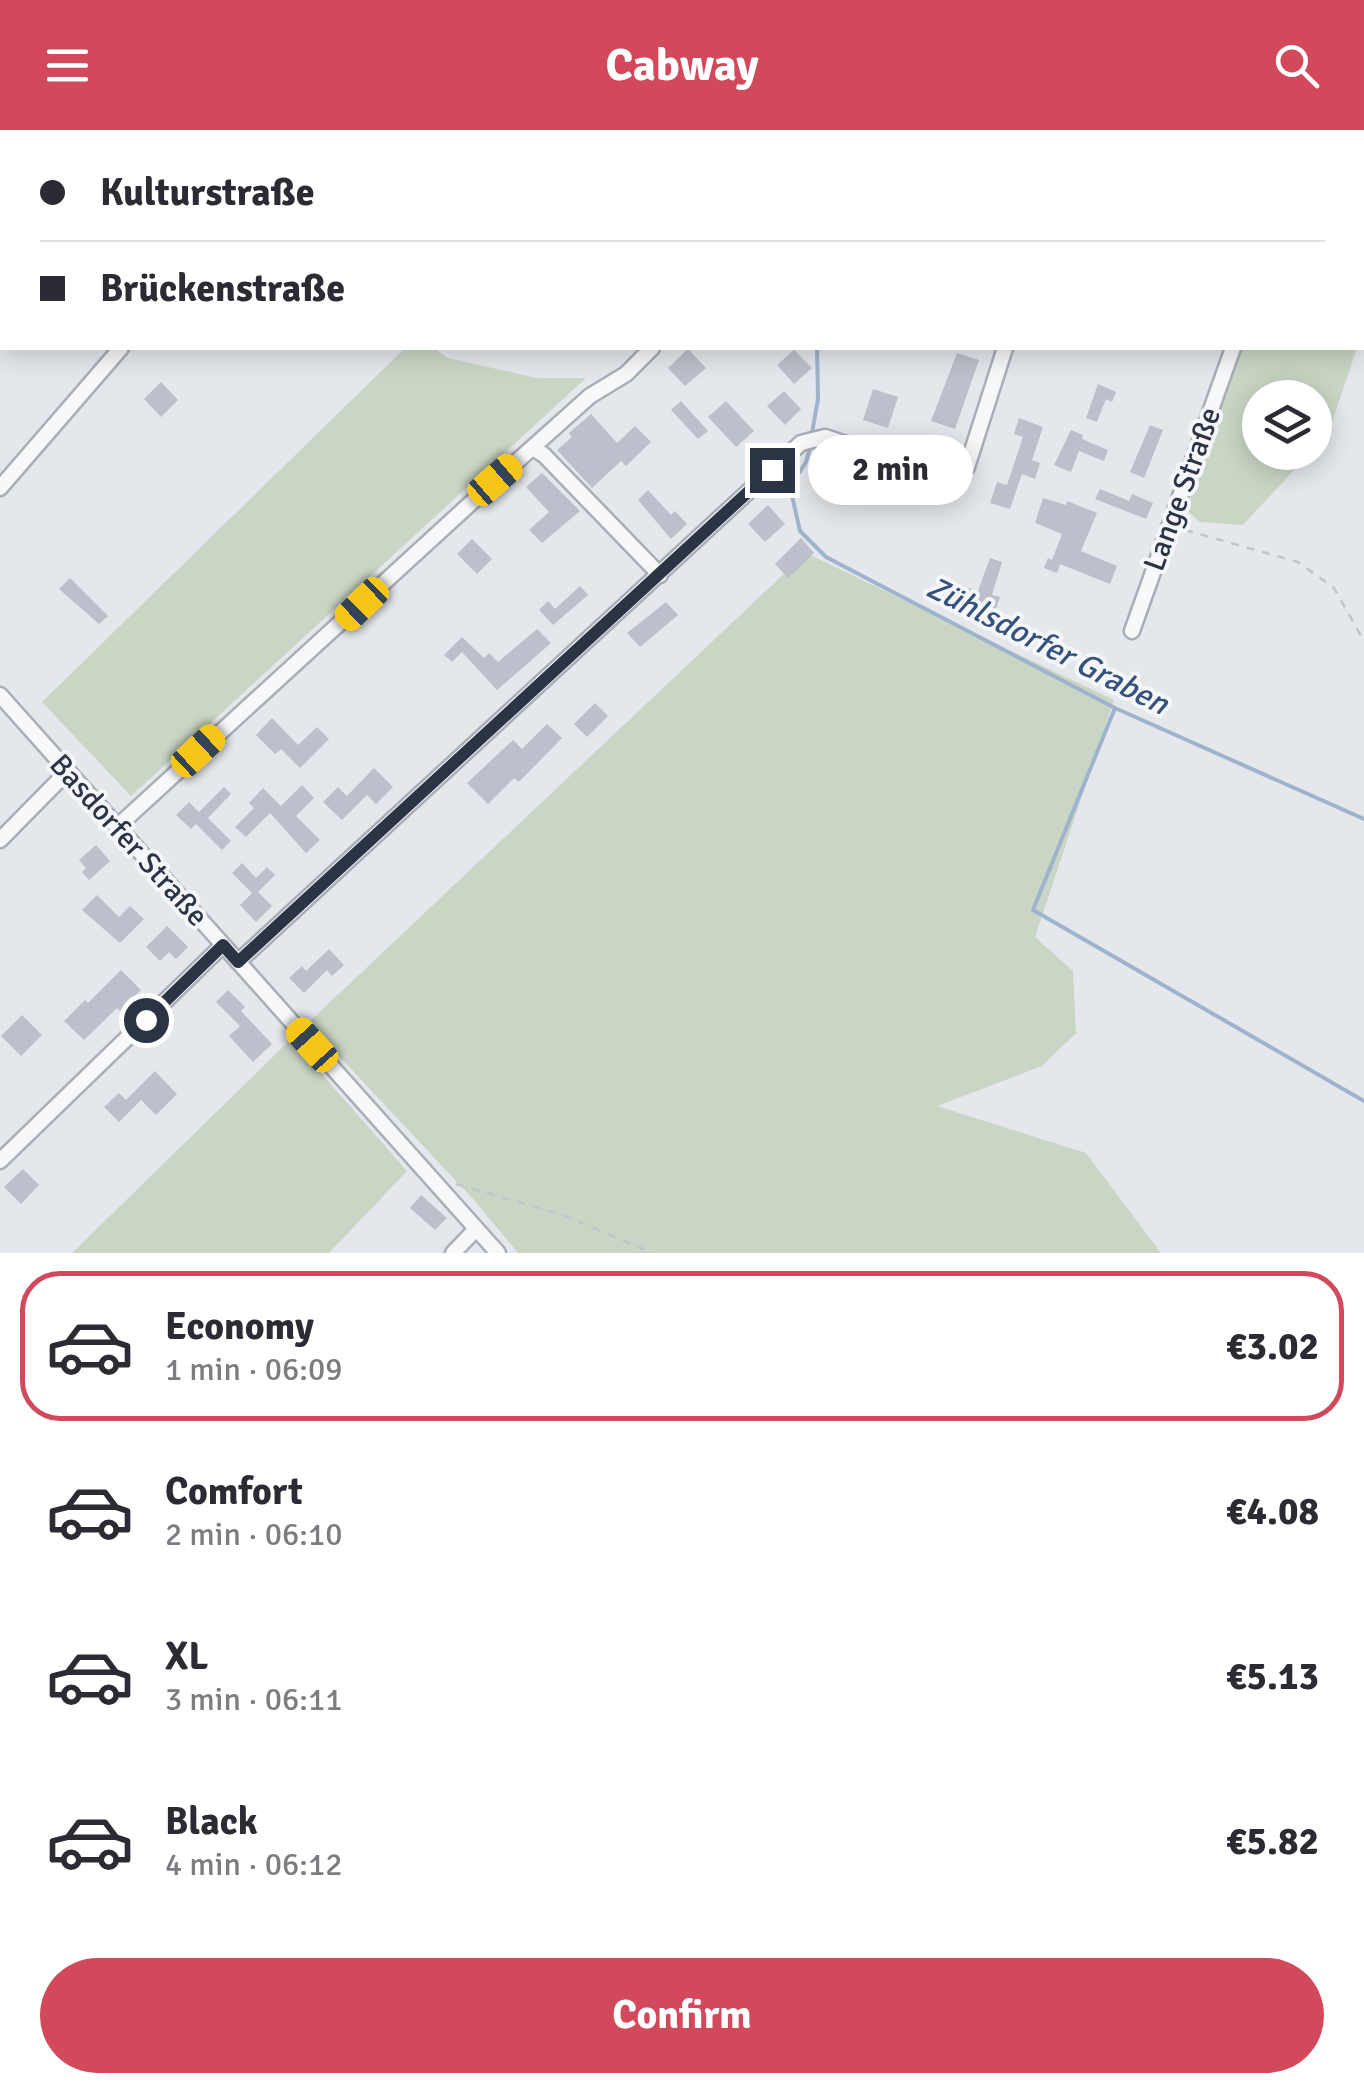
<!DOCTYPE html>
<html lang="en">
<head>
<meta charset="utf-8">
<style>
  :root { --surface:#fff; --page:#f2f2f3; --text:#2b2b33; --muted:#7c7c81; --line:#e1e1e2; --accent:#d1495b }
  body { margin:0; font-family:Signika,sans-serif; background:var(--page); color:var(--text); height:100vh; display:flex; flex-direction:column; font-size:38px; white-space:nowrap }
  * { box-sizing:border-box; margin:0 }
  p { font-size:32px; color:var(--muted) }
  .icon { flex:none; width:55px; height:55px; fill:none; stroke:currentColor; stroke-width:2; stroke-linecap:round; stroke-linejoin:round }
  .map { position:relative; height:1123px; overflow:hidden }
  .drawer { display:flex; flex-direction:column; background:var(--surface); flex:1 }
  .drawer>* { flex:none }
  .hud { position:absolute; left:0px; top:0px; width:1365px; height:220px; box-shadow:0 5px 25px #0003; display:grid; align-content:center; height:220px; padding:0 40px; background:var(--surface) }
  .controls { position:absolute; left:1242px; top:250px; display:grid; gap:20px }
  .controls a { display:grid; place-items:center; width:90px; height:90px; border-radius:50%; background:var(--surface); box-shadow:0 5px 25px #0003; font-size:50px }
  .end { position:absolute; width:45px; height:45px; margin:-22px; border:12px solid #2b3445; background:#fff; box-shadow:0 0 0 5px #fff }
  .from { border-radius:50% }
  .bubble { position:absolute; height:70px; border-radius:35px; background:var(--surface); box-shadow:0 5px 25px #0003; font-size:32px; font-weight:800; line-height:70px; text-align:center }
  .car { position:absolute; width:30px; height:60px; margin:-30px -15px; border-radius:12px; box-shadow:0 0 8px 2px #0007; background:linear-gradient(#f5c518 24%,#345 0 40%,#f5c518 0 76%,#345 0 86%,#f5c518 0) }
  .hud b { display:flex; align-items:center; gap:35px; height:95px; font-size:38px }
  .hud b+b { border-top:2px solid var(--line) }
  .hud i { width:25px; height:25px; background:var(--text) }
  ul { padding:18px 0 0; list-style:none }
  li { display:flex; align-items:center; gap:30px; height:150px; margin:0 20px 15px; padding:0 20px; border:5px solid transparent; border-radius:40px }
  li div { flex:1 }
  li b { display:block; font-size:38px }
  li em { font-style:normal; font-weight:800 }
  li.active { border-color:var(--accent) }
  li>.icon { width:90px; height:90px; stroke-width:1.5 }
  .primary-button { display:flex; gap:20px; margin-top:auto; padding:20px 40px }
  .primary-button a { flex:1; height:115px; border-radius:60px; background:var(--accent); color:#fff; font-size:40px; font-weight:800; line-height:115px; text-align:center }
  header { display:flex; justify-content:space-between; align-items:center; height:130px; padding:0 40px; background:var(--accent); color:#fff; font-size:45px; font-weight:800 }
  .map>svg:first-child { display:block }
</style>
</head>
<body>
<header><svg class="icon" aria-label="menu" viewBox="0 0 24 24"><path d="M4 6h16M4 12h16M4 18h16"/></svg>Cabway<svg class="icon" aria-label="search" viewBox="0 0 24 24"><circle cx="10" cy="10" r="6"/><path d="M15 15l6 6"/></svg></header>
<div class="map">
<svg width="1364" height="1123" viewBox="0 0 1364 1123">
  <rect width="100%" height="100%" fill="#e4e7ec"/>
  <path fill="#c9d6c5" d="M405,218H433L448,228L537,248H586L131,666L42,572Z
    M1243,218H1357L1328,304L1315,317V268H1260V322L1310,323L1243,395L1200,392L1182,376Z
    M806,423L1114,570L1035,807L1073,841L1076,903L1042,936L937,976L1086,1023L1161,1123H518L473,1069L308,893Z
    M291,909L407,1041L329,1123H72Z"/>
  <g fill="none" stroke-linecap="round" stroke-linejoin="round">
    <path stroke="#9fb4cc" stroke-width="4" d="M675,0L684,2
      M812,303L818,269L817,218
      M809,321L806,332L790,357L800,401L826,427L1115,578L1364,689
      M1115,578L1033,780L1364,971"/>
  </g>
  <path fill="#bbc0ca" d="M688,219L706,238L685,256L668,238Z
    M794,220L812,238L794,254L777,235Z
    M957,223L979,230L955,299L931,291Z
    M161,252L178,270L161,287L144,269Z
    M1098,254L1116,262L1112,272L1106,269L1097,292L1086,288Z
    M873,259L898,267L888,298L863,290Z
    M784,261L801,279L785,295L767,276Z
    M681,271L708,301L698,309L671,280Z
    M726,271L754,301L736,317L708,287Z
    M591,284L617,313L635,296L651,312L626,336L621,331L592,358L557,320L572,307L569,303Z
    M1019,288L1043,297L1032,330L1040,333L1035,349L1022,344L1010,379L990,373L997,352L1007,355L1023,307L1014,304Z
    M1150,295L1163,300L1144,348L1130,342Z
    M1071,300L1083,305L1082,309L1108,320L1104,331L1079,321L1071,342L1054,335Z
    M821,327L881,349L875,367L835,354L834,359L813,352Z
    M542,343L580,381L542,413L529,400L549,382L526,357Z
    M1100,359L1129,371L1132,364L1153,373L1146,389L1095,369Z
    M648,360L671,385L675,381L687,394L671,409L638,370Z
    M1043,368L1066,375L1067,371L1097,383L1081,421L1117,436L1110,454L1060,434L1057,443L1044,438L1048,428L1052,430L1062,404L1035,393Z
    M768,375L785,394L765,412L748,394Z
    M801,408L814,423L788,448L775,434Z
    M472,409L492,429L477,444L457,424Z
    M990,428L1002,432L992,465L1000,467L990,496L970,489L975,473L947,463L951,452L978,461Z
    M70,448L108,486L99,494L59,459Z
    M580,456L588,465L553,495L539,480L548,471L555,479Z
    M666,472L678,485L640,517L627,503Z
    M537,499L551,513L497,560L462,522L452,532L444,525L462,507L484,528L489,523L498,532Z
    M595,573L608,586L587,607L574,594Z
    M272,588L298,615L317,597L329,609L300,638L281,619L275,624L256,605Z
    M547,594L562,608L519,652L514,648L488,674L467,653L513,610L522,619Z
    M374,638L393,657L376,674L367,665L342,690L323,672L338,657L347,666Z
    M302,655L314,668L296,686L320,710L306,723L270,683L246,707L235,697L254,678L249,673L263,658L281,676Z
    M224,657L231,664L208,688L231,711L222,720L196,694L191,699L176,685L189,672L199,682Z
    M96,715L110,731L89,750L82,742L86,738L79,730Z
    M242,733L256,748L267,737L275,745L258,762L272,776L256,792L240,775L252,763L232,743Z
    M97,765L119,787L130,776L144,789L120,813L82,780Z
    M167,796L188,817L176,829L169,822L160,831L146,817Z
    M329,819L344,835L332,846L327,840L304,863L289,848L302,836L306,841Z
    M121,840L141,860L120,881L117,878L84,910L64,891L85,870L88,873Z
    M228,860L245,877L241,881L272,914L253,932L229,906L240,896L216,872Z
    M22,885L42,905L21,926L1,906Z
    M155,941L177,964L156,985L141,970L119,992L104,977L119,963L126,970Z
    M23,1039L39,1055L21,1074L4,1057Z
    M421,1065L447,1088L435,1100L410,1078Z"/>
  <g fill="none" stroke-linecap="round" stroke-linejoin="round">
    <defs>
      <path id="minor" d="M278,2V0
        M1076,2L1077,0
        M1327,2L1328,0
        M533,318L544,325L660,445
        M0,358L121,218
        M1132,501L1233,218
        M0,565L498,1123
        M118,696L495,351L590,266L626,244L652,218
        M0,710L68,641
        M238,832L801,313L825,307L941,345L967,337L1005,218
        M0,1031L223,815
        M453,1123L476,1099"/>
    </defs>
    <use href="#minor" stroke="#a9aeb7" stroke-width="19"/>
    <path stroke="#c2c5cb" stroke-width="2.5" stroke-dasharray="8 8" stroke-linecap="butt" d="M1185,400L1298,432L1334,458L1364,511
      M456,1054L563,1085L653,1123"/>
    <use href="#minor" stroke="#f7f8fa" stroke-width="14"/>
  </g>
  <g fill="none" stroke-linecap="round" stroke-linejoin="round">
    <path stroke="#2b3445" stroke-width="12" d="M146,890L223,815L238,832L772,340"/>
  </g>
  <g text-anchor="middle" stroke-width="8" stroke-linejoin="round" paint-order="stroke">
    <g font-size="30" fill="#2b3445" stroke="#f4f6f9">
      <text transform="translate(1182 359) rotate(-70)" y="10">Lange Straße</text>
      <text transform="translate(129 710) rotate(48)" y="10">Basdorfer Straße</text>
    </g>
    <g font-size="32" font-style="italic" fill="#34527a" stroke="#f4f6f9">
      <text transform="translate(1048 515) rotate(27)" y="11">Zühlsdorfer Graben</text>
    </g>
  </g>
</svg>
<div class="controls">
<a><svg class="icon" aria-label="layers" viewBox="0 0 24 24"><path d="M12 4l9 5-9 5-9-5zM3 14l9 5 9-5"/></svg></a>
</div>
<i class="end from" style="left:146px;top:890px"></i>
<i class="end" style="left:772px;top:340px"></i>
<div class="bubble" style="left:808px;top:305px;width:165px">2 min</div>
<i class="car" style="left:495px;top:350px;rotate:49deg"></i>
<i class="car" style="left:362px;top:474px;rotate:226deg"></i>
<i class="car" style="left:198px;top:621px;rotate:47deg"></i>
<i class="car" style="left:312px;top:915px;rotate:318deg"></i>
<div class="hud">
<b><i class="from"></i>Kulturstraße</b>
<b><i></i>Brückenstraße</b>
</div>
</div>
<section class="drawer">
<ul>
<li class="active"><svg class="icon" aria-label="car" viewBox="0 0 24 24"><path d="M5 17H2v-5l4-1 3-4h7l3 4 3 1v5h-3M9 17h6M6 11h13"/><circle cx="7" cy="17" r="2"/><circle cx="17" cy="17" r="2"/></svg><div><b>Economy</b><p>1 min · 06:09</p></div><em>€3.02</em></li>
<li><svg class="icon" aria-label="car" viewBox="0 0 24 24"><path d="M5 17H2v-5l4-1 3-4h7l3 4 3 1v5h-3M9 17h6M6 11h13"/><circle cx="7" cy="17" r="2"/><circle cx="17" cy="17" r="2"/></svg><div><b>Comfort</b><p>2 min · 06:10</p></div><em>€4.08</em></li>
<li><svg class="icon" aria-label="car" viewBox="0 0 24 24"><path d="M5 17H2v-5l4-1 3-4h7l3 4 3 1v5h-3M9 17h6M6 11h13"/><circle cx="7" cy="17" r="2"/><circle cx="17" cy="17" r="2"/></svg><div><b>XL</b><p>3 min · 06:11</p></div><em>€5.13</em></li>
<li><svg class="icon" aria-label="car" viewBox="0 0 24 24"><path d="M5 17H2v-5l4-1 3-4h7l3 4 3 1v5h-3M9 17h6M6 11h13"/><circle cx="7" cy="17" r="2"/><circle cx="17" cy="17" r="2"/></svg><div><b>Black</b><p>4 min · 06:12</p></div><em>€5.82</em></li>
</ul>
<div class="primary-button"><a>Confirm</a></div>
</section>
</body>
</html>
